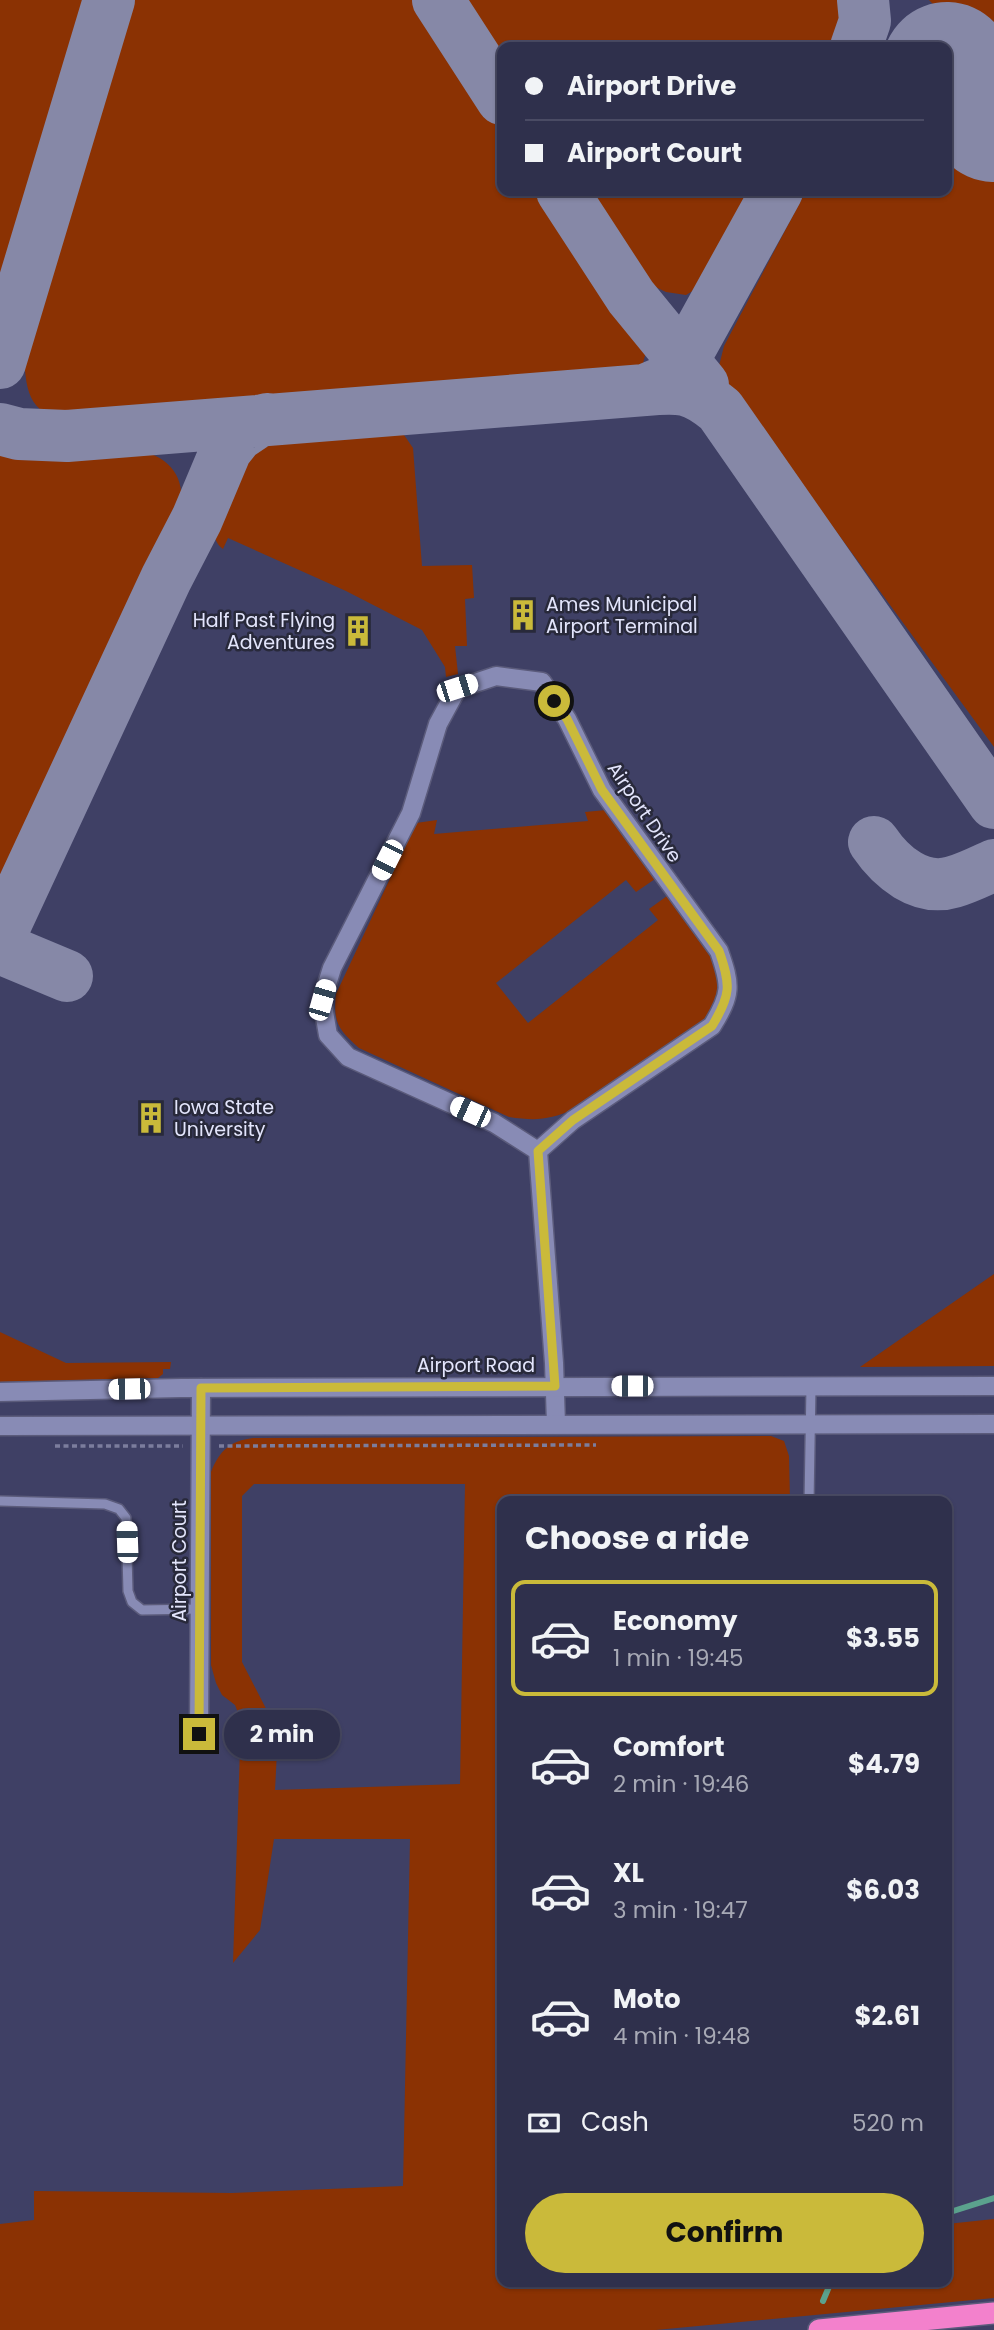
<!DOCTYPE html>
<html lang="en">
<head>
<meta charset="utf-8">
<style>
  :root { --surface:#2f304c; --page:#3b3c56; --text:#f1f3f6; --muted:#a7a9b5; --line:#4a4b64; --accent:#caba3a }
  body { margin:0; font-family:Poppins,sans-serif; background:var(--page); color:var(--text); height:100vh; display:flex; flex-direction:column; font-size:26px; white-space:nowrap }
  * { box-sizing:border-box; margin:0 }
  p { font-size:23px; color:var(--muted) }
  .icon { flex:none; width:38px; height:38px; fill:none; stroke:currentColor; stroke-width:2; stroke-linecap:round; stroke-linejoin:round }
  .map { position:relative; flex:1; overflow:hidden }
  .details { position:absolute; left:497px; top:1496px; width:455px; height:791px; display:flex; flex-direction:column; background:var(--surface); border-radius:14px; box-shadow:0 2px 5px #0004,0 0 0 2px var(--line) }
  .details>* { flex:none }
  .banner { position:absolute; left:497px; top:42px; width:455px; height:154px; border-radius:14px; box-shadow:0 2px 5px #0004,0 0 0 2px var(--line); display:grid; align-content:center; height:154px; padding:0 28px; background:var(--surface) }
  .end { position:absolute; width:32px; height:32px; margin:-16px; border:9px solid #caba3a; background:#111; box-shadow:0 0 0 4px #111 }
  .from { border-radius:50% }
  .bubble { position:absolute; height:49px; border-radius:24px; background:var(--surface); box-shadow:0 2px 5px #0004,0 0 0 2px var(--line); font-size:23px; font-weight:700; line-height:49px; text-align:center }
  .car { position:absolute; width:21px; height:42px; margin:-21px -10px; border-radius:9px; box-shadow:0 0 5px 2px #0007; background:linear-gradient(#fff 24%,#345 0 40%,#fff 0 76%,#345 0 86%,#fff 0) }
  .banner b { display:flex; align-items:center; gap:24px; height:66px; font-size:26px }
  .banner b+b { border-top:2px solid var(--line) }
  .banner i { width:18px; height:18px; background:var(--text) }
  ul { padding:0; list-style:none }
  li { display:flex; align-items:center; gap:21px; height:116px; margin:0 14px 10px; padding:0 14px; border:4px solid transparent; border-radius:14px }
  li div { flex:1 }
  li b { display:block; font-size:26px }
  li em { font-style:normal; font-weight:700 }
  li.current { border-color:var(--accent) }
  li>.icon { width:63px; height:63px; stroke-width:1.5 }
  h2 { padding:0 28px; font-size:32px; line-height:84px }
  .pay { display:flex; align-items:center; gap:18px; height:77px; padding:0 28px; font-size:26px }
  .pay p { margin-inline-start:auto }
  .cta { display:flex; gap:14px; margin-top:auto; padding:14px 28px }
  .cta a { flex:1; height:80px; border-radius:42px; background:var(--accent); color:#111; font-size:28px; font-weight:700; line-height:80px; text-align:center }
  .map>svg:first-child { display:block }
</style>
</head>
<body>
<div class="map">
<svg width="994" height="2330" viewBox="0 0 994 2330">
  <rect width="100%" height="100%" fill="#3f4065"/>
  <path fill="#8b3203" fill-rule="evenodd" d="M0,0H96L0,319Z
    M130,0H419L502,126V191H545L647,347L640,376L407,393L75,421C30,416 26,396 24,355Z
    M458,0H837L854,18L838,47H502V67Z
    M929,0H994V68Z
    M947,114L994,163V747L718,370L724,346L806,191H947Z
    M583,191H762L725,261L706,283L686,295L666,292L645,282Z
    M383,426L398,430L404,435L413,448L422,566L472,565L474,598L465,599L467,646H455L458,674L446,677L445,667L422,630L346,591L228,538L223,549C198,530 230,485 240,464H242C253,449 264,442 283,437V435Z
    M0,446C47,457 80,452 128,448C171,454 190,478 178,521L0,906Z
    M606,810L655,879L636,892L626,880L496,983L528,1023L658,920L649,909L667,896C681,915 719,954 719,976C720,992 714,1004 707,1018L574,1109C549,1120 536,1121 509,1117L359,1048C338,1029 333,1023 336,994L416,823L437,820L434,834L588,821L585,812Z
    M994,1274V1366L860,1367Z
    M0,1332L66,1363L171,1362L170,1369H163V1374L158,1378L0,1382Z
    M771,1436L784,1441L789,1456L790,1501L502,1502V2282H947V2224L994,2219V2298L656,2330H0V2224L34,2220V2191L232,2193L403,2186L410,1839H274L260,1930L233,1963L240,1748L242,1739L241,1720L235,1705L222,1695L216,1683L211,1665V1472C220,1450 230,1441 253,1438ZM254,1484H465L460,1784L275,1790L278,1732L242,1662V1496Z"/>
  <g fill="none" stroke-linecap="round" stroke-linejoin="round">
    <path stroke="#5ba28d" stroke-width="6" d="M947,2213L994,2198
      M823,2301L831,2282"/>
    <path stroke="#8688a7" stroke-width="52" d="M438,0L502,99
      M856,47L865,21L863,0
      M947,73L994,122
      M562,191L631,297L703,385
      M0,363L109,0
      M645,390C681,387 692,387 720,410L994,803
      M0,429L19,434L67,436L645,390L664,382L683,361L777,191
      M874,842C891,867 920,892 953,882C967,878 981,871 994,865
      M0,936L166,579L197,519L226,450L237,436L256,423L267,419
      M0,948L67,976"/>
    <path stroke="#8688a7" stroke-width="130" d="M947,67L994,117"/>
    <defs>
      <path id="lane" d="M0,1501L105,1504L119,1509L126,1518L128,1591L132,1602L142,1610L199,1609
        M809,1502L811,1387"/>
      <path id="street" d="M496,676L542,682L567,719L602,790L719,951C731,985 732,994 712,1026L573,1120L538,1151L494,1123L348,1057L328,1035L322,1000L332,968L411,813L438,724L457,689Z
        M538,1151L554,1363L556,1424
        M199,1734L201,1388"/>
      <path id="secondary" d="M0,1392L181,1388L994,1386
        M0,1426L994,1424"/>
      <path id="highway" d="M819,2330L994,2313"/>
    </defs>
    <use href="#lane" stroke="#5b5b7b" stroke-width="12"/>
    <use href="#street" stroke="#5b5b7b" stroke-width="21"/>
    <use href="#secondary" stroke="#5b5b7b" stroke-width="21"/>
    <use href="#highway" stroke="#5b5b7b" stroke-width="24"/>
    <path stroke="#7c7d9d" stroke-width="3.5" stroke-dasharray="5 3.5" stroke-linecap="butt" d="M55,1446H183
      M219,1446L596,1445"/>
    <use href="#lane" stroke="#888bb5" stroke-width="9"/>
    <use href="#street" stroke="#888bb5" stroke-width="18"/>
    <use href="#secondary" stroke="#888bb5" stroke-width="18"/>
    <use href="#highway" stroke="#f381cc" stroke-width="21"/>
  </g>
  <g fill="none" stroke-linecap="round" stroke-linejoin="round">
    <path stroke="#caba3a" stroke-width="9" d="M199,1734L201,1388L555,1386L538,1151L573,1120L712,1026C731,995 731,985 719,951L602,790L567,719L554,701"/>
  </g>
  <defs>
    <symbol id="building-bare" viewBox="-9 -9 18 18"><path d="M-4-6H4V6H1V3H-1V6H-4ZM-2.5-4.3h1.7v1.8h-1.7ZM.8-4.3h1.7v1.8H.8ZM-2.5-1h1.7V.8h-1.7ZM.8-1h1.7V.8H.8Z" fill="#caba3a" stroke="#28293a" stroke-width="2.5" paint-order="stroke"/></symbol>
  </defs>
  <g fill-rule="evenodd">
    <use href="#building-bare" x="501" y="593" width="44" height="44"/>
    <use href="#building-bare" x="336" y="609" width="44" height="44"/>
    <use href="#building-bare" x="129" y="1096" width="44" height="44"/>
  </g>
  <g text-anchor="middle" stroke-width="5" stroke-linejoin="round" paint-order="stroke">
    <g font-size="19" fill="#e3e5fc" stroke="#28293a" text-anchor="start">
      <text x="546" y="611">Ames Municipal<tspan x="546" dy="22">Airport Terminal</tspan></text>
      <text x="335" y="627" text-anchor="end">Half Past Flying<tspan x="335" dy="22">Adventures</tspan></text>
      <text x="174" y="1114">Iowa State<tspan x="174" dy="22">University</tspan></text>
    </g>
    <g font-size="19" fill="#e3e5fc" stroke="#28293a">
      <text transform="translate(645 812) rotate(56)" y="7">Airport Drive</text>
      <text x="476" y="1372">Airport Road</text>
      <text transform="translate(179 1561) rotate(-90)" y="7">Airport Court</text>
    </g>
  </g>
</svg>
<i class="end from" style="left:554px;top:701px"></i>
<i class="end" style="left:199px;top:1734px"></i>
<div class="bubble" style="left:224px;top:1710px;width:116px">2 min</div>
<i class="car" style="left:457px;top:688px;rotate:72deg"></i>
<i class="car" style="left:387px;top:860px;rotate:207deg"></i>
<i class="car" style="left:322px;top:1000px;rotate:16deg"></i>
<i class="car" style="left:470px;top:1112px;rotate:294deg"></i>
<i class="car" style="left:632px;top:1386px;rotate:270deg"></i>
<i class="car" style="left:129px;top:1389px;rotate:269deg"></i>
<i class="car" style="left:127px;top:1542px;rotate:358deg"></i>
<div class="banner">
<b><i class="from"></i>Airport Drive</b>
<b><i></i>Airport Court</b>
</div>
<section class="details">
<h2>Choose a ride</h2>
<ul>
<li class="current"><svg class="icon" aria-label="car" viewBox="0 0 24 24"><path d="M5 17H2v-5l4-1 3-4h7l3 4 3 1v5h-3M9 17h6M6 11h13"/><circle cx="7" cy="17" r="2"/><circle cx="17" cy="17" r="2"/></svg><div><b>Economy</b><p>1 min · 19:45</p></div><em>$3.55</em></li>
<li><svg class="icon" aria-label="car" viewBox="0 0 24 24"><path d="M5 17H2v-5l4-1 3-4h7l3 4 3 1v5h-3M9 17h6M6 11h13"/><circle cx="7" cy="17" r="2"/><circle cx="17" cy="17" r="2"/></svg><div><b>Comfort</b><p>2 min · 19:46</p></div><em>$4.79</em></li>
<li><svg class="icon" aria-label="car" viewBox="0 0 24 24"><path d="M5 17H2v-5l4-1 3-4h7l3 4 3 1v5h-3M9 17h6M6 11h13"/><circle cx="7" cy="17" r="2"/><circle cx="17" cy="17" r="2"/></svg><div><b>XL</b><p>3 min · 19:47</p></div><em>$6.03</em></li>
<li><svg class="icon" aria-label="car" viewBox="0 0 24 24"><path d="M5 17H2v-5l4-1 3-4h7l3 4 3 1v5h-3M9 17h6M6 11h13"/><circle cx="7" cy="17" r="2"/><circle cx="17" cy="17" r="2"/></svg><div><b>Moto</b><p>4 min · 19:48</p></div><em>$2.61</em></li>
</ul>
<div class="pay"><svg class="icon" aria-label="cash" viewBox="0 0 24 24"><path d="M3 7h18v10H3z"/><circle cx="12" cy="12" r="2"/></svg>Cash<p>520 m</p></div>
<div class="cta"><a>Confirm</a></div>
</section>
</div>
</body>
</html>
